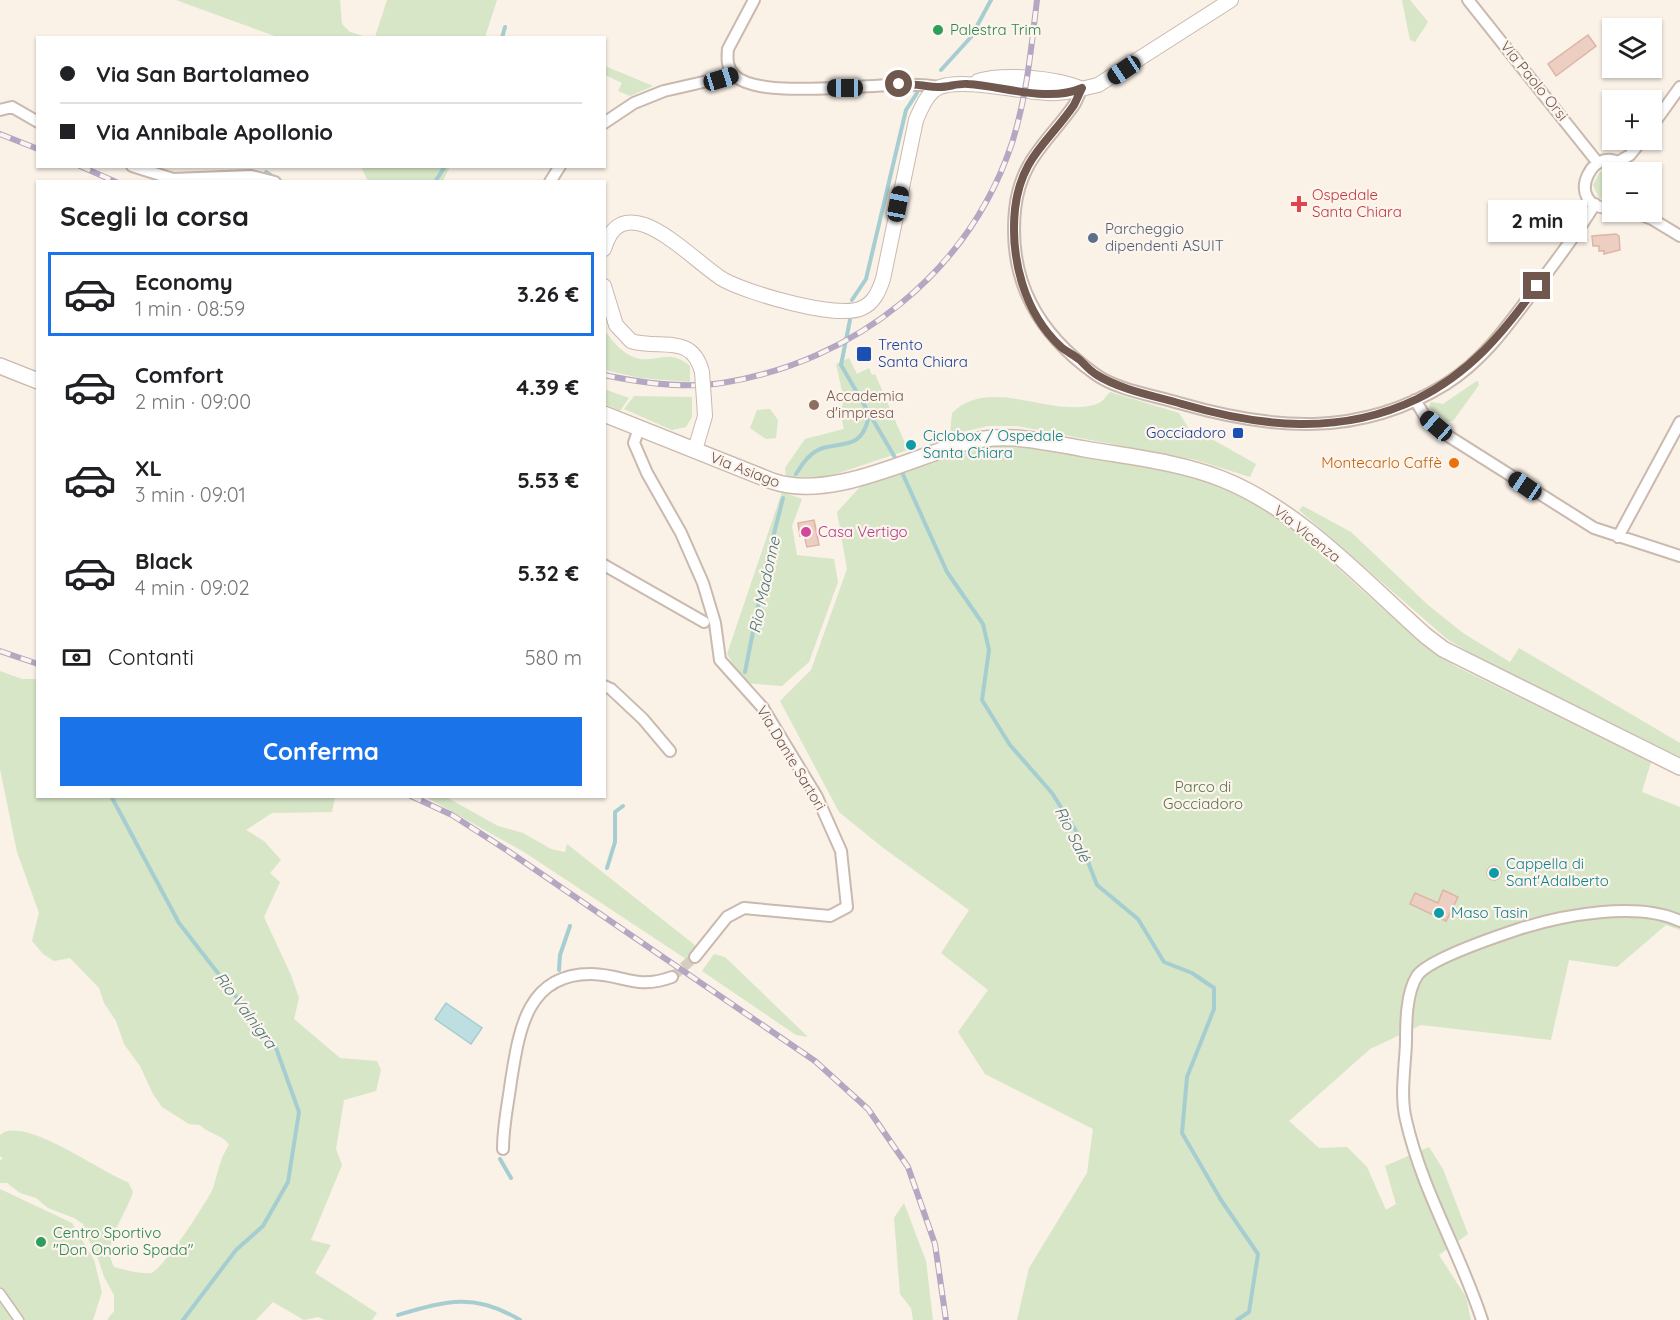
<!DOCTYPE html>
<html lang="it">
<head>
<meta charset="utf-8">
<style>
  :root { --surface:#fff; --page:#f6f6f6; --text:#202124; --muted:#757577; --line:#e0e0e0; --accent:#1a73e8 }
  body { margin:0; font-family:Quicksand,sans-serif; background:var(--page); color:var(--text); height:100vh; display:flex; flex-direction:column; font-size:22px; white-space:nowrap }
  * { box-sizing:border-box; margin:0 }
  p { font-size:20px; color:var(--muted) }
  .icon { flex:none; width:33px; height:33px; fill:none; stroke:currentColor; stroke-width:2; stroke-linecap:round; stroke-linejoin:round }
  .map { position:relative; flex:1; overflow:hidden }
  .panel { position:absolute; left:36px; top:180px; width:570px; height:618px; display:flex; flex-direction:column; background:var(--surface); border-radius:0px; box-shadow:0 2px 4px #0004 }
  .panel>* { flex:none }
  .hud { position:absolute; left:36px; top:36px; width:570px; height:132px; border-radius:0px; box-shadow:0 2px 4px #0004; display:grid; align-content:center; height:132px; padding:0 24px; background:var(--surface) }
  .controls { position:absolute; left:1602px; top:18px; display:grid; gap:12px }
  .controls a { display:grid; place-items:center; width:60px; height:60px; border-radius:0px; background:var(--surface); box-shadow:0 2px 4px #0004; font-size:30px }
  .end { position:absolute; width:27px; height:27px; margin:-14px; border:8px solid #70584f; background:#fff; box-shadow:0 0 0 3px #fff }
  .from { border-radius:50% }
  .bubble { position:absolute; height:42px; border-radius:0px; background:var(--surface); box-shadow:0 2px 4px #0004; font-size:20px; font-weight:700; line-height:42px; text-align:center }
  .car { position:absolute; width:18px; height:36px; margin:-18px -9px; border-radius:8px; box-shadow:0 0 4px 2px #0007; background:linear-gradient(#222 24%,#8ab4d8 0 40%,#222 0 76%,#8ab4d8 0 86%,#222 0) }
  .hud b { display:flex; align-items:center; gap:21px; height:57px; font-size:22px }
  .hud b+b { border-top:2px solid var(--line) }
  .hud i { width:15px; height:15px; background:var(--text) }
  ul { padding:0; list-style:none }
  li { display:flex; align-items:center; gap:18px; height:84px; margin:0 12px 9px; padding:0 12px; border:3px solid transparent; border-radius:0px }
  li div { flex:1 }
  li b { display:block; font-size:22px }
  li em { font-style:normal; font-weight:700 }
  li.active { border-color:var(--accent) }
  li>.icon { width:54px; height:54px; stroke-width:1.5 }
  h2 { padding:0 24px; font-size:27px; line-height:72px }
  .pay { display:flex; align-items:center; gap:15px; height:66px; padding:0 24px; font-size:22px }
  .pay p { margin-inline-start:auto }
  .action { display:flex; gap:12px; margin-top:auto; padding:12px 24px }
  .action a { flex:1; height:69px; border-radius:0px; background:var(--accent); color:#fff; font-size:24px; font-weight:700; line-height:69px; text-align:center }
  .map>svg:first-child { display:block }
</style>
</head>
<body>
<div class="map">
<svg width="1680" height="1320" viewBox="0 0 1680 1320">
  <rect width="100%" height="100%" fill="#faf1e7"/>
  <path fill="#d6e6c7" d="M176,0H340L342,24L350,32L367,37H277Z
    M387,0H497L485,37H375Z
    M1402,0H1410L1428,22L1415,42L1410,40Z
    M605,66L653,86L630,96L618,91L622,83L605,75Z
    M361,167H450L442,182L368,181Z
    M1609,170L1618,172H1612V200L1599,198L1593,185L1600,172Z
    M604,330C613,341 622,354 636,358C657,364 668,347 690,366V382L640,378L605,370Z
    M849,358L857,374L869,368L872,375L875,374L908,450L827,477H786L785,468L805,439L844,429L840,413L844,400L836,364Z
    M1475,382L1478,381L1479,385L1453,421L1446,422L1429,407L1431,402L1443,404Z
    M604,389L629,398L620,411L605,404Z
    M1110,392L1179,413L1191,432L1208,437L1256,464L1250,477L1196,460L1017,426H988L950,435L952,413C991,375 1051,419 1097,404C1102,403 1106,396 1110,392Z
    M634,396L692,397V417L686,427L672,430L624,409Z
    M770,409L778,420L776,438L766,439L750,428L757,410Z
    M1018,444L1162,469L1236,491L1292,527L1422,644L1457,667L1651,762L1642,792L1680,807V930L1666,925L1617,967L1569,960L1551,1040L1421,1025L1370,1049L1289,1121L1319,1148L1347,1147L1367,1167L1386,1210L1396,1204L1385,1166L1429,1147L1443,1169L1468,1234L1439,1255L1466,1297L1471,1320H1017L1029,1268L1087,1173L1093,1129L985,1074L958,1032L988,990L941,953L969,910L882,847L839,812L780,701L811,670L847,569L837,512L862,485L968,452L967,445Z
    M782,492L802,499L792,526L797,555L834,559L838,582L809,662L782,686L744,683L727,654Z
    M1303,506L1351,532L1428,605L1463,633L1510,662L1519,648L1680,743V757L1472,654L1447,639L1299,510Z
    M0,671L22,679H37L38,796L335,797L332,812L272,813L246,830L264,841L281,860L270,873L280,882L264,917L291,975L299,998L294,1019L340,1058L377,1061L381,1070L376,1091L344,1100L336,1149L342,1165L311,1240L331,1245L315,1273L377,1313L372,1320H325L318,1317L304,1320L273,1302L256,1320H107L114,1311V1295L104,1277L96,1252L86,1236L83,1224L74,1218L48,1208L36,1198L20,1193L7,1183H0V1160L3,1159L0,1156V1135C23,1114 103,1174 128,1182L133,1192C126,1215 101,1244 114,1267C124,1270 141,1274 151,1273C162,1271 208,1201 213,1188C218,1173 220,1158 229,1145C225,1136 209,1134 200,1125L189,1124L162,1107L153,1094L140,1066L124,1044L116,1021L104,1003L99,988L70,958L54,961L43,954L32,941L39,913L17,852L0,769Z
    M426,797H446L498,826L523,833L551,849L565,852L567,844L696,946L686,959L524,852Z
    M714,954L725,957L808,1037L796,1035L702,971Z
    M0,1189L72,1223L94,1260L102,1292L93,1320H0Z
    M904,1203L926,1261L933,1320H913L911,1308L900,1294L894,1218Z"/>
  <path fill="#bedfe1" stroke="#a6ced1" stroke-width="1.5" d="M446,1003L482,1028L471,1044L435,1019Z"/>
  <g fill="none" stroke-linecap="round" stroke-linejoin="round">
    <path stroke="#a6ced1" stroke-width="4" d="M502,38L505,27
      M941,70L971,37L991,0
      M266,172L275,178
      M435,182L445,166
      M852,300L866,279L906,110L917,93
      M850,320L841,365L897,461
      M900,468L947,572L983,624L989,650L982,700L1010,745L1052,793L1076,831L1097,885L1138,919L1164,962L1192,973L1214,988V1009L1187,1077L1182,1133L1221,1200L1258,1254L1249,1312L1237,1320
      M796,474C803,463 810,452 823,448C847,442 862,448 869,416
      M745,672L767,561L783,498
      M111,796L179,923L276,1048L299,1112L288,1182L263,1226L236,1250L183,1320
      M607,868L615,842V812L623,806
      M559,970L560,955L570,926
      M500,1159L511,1178
      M398,1315C446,1301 474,1292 520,1320"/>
  </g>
  <path fill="#eccfc2" stroke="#dcb5a5" stroke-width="1.5" d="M1588,35L1596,46L1556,76L1548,64Z
    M1616,234L1619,236L1620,250L1604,254V251H1599V246H1593L1592,236Z
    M814,520L819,545L807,547L804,535L800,536L798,523Z
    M1487 873a7 7 0 1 1 14 0a7 7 0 1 1-14 0Z
    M1443,890L1458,897L1446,921L1410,904L1415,893L1438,903Z"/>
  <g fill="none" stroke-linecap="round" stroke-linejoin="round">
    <path stroke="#d8cbc1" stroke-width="10" stroke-dasharray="10 5" stroke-linecap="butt" d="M672,977L695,957"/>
    <defs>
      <path id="pedestrian" d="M0,1293L19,1320"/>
      <path id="minor" d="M754,0L728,49C727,59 727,68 734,75C763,104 896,77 939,87
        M1468,0L1598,163
        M1082,88C1079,94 1077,100 1074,105C1048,142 1020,160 1015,210C1008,281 1038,333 1095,374C1117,390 1152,395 1179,403C1272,430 1359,438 1446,384C1484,360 1509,324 1535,289C1556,261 1577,234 1595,204
        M0,110L12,107L38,122
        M604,123L634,103L664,91L734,75
        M1652,126L1680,87
        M1618,162L1630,155L1642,140
        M132,166L173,179L251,176L275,182
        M550,182L560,166
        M1612,208C1558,210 1596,130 1629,172
        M1634,212L1652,219L1680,236
        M1415,400L1426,418L1445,434L1594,528L1680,556
        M639,428L634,443L647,473L681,533L703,583L715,623L720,660L763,708L817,797L841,851L847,907L830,916L744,908L727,917L695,957
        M1618,537L1680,422
        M604,565L704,622
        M604,686L611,689L643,719L670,751
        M503,1149C503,1126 508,1104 511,1081C519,1030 527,973 592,974C625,975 636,990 672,977
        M1482,1320C1460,1252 1422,1191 1406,1120C1400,1097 1405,1067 1406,1043C1406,1024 1406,993 1417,976C1428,959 1498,936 1519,929C1563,915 1637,901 1680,921"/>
      <path id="tertiary" d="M978,81C1004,73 1055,78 1080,88
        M604,249C624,181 694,263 724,280C748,293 838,320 862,308C874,303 879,291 883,279L916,120C921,109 927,92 940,87C963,78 1020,92 1047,93C1065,94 1080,89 1098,85L1231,0
        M604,286L616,325L631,341C661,350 692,333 702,372
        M695,450L705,416L704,400"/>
      <path id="secondary" d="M0,366L38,381
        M604,414L772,481C829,501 908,459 964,443C1005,431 1044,442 1085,449C1131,457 1179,462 1222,479C1300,510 1364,581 1426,636L1443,649L1680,767"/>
    </defs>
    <use href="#pedestrian" stroke="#cab9af" stroke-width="11"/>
    <use href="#minor" stroke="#cab9af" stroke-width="14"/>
    <use href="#tertiary" stroke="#cab9af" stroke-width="16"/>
    <use href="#secondary" stroke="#cebbb0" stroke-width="18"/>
    <use href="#pedestrian" stroke="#fff" stroke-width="8"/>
    <use href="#minor" stroke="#fff" stroke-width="10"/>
    <use href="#tertiary" stroke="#fff" stroke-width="14"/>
    <use href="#secondary" stroke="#fff" stroke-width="15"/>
    <defs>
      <path id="rail" d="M0,134L38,149
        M80,166L116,182
        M604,375C642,383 683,389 722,383C855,362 969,272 1012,143C1027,96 1031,49 1037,0
        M0,651L38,664
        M411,796L452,815L508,851L815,1061L868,1109L908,1167L935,1244L946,1320"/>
    </defs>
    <use href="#rail" stroke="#b3a7c2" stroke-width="6"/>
    <use href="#rail" stroke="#fdf5ed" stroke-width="4" stroke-dasharray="11" stroke-linecap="butt"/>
    <defs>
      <path id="tertiary-bridge" d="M702,372L704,400"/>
    </defs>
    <use href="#tertiary-bridge" stroke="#cab9af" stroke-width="16" stroke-linecap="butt"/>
    <use href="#tertiary-bridge" stroke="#fff" stroke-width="14"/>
  </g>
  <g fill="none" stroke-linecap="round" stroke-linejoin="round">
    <path stroke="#70584f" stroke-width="8" d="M899,84C915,83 926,87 940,87C949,87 958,83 968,84C1003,86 1048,103 1082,88C1079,94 1077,99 1074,105C1048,143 1021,157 1015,209C1010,258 1024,313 1061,347C1067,352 1074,355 1080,360C1085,365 1090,371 1097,375C1121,390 1155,396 1182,404C1261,427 1340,436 1417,399C1470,373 1503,333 1537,286"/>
  </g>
  <g fill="#2e9e5b" stroke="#fdf5ed" stroke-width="2">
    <circle cx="938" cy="30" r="6"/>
    <circle cx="41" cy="1242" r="6"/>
  </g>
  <path fill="#e0444e" stroke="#fdf5ed" stroke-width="2" d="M1296 195h6v6h6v6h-6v6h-6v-6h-6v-6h6z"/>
  <circle fill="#5c6f8a" stroke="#fdf5ed" stroke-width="2" cx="1093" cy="238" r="6"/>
  <g fill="#1a4fb4" stroke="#fdf5ed" stroke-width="2">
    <rect x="856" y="346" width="16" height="16" rx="3"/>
    <rect x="1232" y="427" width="12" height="12" rx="3"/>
  </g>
  <circle fill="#8d6e63" stroke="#fdf5ed" stroke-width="2" cx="814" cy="405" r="6"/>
  <g fill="#0f9aa8" stroke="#fdf5ed" stroke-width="2">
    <circle cx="911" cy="445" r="6"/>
    <circle cx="1494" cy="873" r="6"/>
    <circle cx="1439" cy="913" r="6"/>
  </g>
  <circle fill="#e8710a" stroke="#fdf5ed" stroke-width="2" cx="1454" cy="463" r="6"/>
  <circle fill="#d1479c" stroke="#fdf5ed" stroke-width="2" cx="806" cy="532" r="6"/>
  <g text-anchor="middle" stroke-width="4.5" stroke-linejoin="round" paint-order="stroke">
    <g font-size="15" fill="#27864d" stroke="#fdf5ed" text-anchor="start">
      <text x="950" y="35">Palestra Trim</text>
      <text x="53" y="1238">Centro Sportivo<tspan x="53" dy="17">"Don Onorio Spada"</tspan></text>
    </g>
    <g font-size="15" fill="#70584f" stroke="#fdf5ed">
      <text transform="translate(1534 81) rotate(51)" y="5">Via Paolo Orsi</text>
      <text transform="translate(745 470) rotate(21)" y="5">Via Asiago</text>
      <text transform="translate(1307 534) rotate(39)" y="5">Via Vicenza</text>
      <text transform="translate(791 758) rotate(59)" y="5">Via Dante Sartori</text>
    </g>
    <g font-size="15" fill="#be3a42" stroke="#fdf5ed" text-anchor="start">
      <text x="1312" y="200">Ospedale<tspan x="1312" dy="17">Santa Chiara</tspan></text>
    </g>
    <g font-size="15" fill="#4e5e75" stroke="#fdf5ed" text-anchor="start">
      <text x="1105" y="234">Parcheggio<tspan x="1105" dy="17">dipendenti ASUIT</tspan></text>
    </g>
    <g font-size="15" fill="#164399" stroke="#fdf5ed" text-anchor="start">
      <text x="878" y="350">Trento<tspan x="878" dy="17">Santa Chiara</tspan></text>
      <text x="1226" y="438" text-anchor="end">Gocciadoro</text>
    </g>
    <g font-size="15" fill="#785e54" stroke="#fdf5ed" text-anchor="start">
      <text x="826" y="401">Accademia<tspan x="826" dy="17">d'impresa</tspan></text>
    </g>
    <g font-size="15" fill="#0d838f" stroke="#fdf5ed" text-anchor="start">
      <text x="923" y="441">Ciclobox / Ospedale<tspan x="923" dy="17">Santa Chiara</tspan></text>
      <text x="1506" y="869">Cappella di<tspan x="1506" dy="17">Sant'Adalberto</tspan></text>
      <text x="1451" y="918">Maso Tasin</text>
    </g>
    <g font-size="15" fill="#c56008" stroke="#fdf5ed" text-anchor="end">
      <text x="1442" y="468">Montecarlo Caffè</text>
    </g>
    <g font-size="15" fill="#b23c85" stroke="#fdf5ed" text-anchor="start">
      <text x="818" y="537">Casa Vertigo</text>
    </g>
    <g font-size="15" fill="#597548" stroke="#fdf5ed">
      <text x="1203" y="792">Parco di<tspan x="1203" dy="17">Gocciadoro</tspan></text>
    </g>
    <g font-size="16" font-style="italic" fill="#47767b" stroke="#fdf5ed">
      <text transform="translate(764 585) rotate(-78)" y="6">Rio Madonne</text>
      <text transform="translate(1073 834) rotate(63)" y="6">Rio Salé</text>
      <text transform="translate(246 1010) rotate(53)" y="6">Rio Valnigra</text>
    </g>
  </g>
</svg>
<div class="controls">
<a><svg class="icon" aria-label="layers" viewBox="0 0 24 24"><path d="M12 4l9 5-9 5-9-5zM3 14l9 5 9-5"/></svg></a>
<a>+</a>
<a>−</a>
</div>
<i class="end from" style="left:899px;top:84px"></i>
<i class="end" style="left:1537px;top:286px"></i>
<div class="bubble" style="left:1488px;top:200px;width:99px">2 min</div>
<i class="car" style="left:1124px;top:70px;rotate:236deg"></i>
<i class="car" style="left:721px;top:79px;rotate:73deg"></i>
<i class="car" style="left:845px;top:88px;rotate:270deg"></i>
<i class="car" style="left:898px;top:204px;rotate:11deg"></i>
<i class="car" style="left:1436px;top:426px;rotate:311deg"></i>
<i class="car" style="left:1525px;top:486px;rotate:304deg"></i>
<div class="hud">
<b><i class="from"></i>Via San Bartolameo</b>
<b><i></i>Via Annibale Apollonio</b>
</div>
<section class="panel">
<h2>Scegli la corsa</h2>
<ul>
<li class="active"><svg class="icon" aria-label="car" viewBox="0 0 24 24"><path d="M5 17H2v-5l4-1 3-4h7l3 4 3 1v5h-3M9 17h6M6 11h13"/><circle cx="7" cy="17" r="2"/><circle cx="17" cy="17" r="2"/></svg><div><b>Economy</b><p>1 min · 08:59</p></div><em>3.26 €</em></li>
<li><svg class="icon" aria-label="car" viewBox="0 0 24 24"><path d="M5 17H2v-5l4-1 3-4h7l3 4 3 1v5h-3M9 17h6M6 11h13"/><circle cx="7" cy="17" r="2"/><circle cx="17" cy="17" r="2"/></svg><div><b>Comfort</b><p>2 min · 09:00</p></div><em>4.39 €</em></li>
<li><svg class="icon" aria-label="car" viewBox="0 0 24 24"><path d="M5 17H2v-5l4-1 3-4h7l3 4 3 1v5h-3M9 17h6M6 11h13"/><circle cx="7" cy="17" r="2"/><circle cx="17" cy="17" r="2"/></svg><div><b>XL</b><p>3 min · 09:01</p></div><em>5.53 €</em></li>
<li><svg class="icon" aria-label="car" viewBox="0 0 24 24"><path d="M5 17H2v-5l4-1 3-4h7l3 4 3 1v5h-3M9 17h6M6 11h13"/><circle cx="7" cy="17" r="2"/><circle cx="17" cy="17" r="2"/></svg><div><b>Black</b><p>4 min · 09:02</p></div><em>5.32 €</em></li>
</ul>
<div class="pay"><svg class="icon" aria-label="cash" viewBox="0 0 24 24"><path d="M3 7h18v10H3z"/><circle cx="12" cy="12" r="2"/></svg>Contanti<p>580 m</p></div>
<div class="action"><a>Conferma</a></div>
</section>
</div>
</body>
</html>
